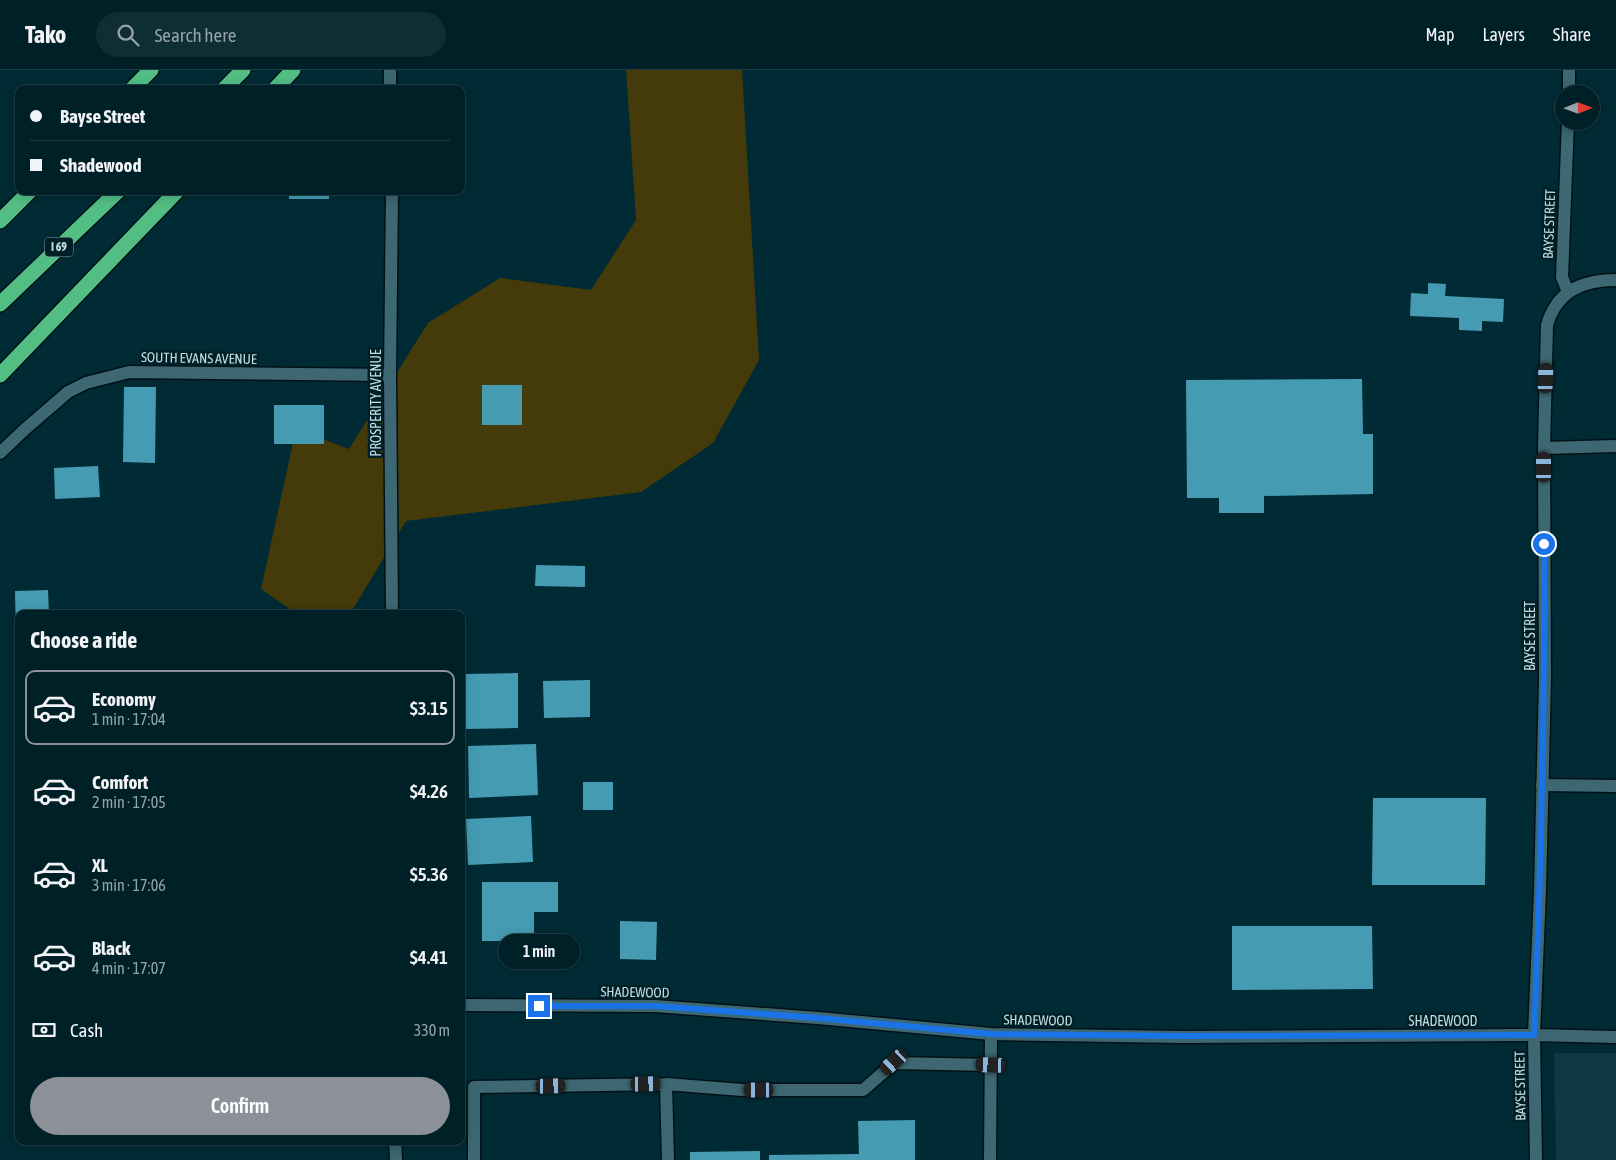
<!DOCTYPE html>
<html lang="en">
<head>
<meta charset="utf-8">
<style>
  :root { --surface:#002028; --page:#0e2d34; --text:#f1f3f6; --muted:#95a3a8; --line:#223e45; --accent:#8c9099 }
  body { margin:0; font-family:"Asap Condensed",sans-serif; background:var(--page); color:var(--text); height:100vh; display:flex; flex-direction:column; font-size:19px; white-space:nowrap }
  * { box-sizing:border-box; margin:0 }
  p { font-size:16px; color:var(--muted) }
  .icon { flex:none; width:28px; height:28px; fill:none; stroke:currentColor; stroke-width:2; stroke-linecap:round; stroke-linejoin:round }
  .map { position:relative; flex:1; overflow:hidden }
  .details { position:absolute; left:15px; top:540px; width:450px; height:535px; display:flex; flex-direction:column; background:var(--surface); border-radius:10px; box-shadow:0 2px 12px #0003,0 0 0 1px var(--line) }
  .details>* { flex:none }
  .top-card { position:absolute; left:15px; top:15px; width:450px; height:110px; border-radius:10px; box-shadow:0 2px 12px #0003,0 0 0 1px var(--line); display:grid; align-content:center; height:110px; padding:0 15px; background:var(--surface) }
  .needle { width:32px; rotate:89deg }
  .buttons { position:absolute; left:1555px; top:15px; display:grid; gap:10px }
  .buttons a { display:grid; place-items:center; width:45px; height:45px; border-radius:50%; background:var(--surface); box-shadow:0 2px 12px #0003,0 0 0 1px var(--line); font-size:25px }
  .end { position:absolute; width:22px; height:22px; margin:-11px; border:6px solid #1a73e8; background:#fff; box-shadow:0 0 0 2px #fff }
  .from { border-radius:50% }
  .bubble { position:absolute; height:35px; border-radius:18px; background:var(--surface); box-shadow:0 2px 12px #0003,0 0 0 1px var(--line); font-size:16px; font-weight:600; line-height:35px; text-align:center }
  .car { position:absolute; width:15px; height:30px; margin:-15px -8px; border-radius:6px; box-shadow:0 0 4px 1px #0007; background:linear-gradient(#222 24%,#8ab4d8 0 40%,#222 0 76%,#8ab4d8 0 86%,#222 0) }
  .top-card b { display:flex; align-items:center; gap:18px; height:48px; font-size:19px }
  .top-card b+b { border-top:1px solid var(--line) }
  .top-card i { width:12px; height:12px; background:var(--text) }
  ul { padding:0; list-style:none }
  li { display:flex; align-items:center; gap:15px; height:75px; margin:0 10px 8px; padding:0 5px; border:2px solid transparent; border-radius:10px }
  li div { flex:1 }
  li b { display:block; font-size:19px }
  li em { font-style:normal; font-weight:600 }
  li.active { border-color:var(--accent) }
  li>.icon { width:45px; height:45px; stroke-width:1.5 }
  h2 { padding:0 15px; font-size:22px; line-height:60px }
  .pay { display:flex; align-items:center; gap:12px; height:55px; padding:0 15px; font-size:19px }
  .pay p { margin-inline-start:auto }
  .button { display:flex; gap:10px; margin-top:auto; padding:10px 15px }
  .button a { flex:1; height:58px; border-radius:30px; background:var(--accent); color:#fff; font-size:20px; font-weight:600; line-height:58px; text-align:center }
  header { display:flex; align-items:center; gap:30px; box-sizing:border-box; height:70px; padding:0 25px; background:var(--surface); border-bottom:1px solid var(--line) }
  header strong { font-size:24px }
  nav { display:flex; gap:28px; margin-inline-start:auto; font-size:18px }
  .search { width:350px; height:45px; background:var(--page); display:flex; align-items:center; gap:12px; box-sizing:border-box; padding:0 18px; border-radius:28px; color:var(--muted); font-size:19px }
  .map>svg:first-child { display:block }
</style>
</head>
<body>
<header>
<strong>Tako</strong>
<div class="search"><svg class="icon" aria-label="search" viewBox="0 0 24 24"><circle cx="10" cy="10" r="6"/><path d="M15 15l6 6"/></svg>Search here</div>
<nav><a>Map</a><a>Layers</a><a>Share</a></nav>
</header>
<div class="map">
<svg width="1616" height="1090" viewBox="0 0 1616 1090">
  <rect width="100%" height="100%" fill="#002b35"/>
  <path fill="#0e3842" d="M1554,983H1616V1090H1556Z"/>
  <path fill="#443a0a" d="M626,0H742L759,290L713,373L641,422L406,451L350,544H297L261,519L296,359L349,379L428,253L500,208L591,220L636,150Z"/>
  <path fill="#459cb2" d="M289,121H329V129H289Z
    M1428,213L1446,214L1445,226L1504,229L1503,252L1482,251V261L1459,260V248L1410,246L1411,223L1428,224Z
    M1362,309L1363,364H1373V424L1264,426V443H1219V428H1187L1186,310Z
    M482,315H522V355H482Z
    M124,317H156L155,393L123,392Z
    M274,335H324V374H274Z
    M98,396L100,427L55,429L54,398Z
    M536,495L585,496V517L535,516Z
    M48,520L49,544H19V565H16L15,521Z
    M228,539H266V544H228Z
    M518,603V658L464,659V604Z
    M590,610V647L544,648L543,611Z
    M536,674L538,725L469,728L468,676Z
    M583,712H613V740H583Z
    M1373,728H1486L1485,815H1372Z
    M531,746L533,792L468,795L466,749Z
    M482,812H558V842H534V871H482Z
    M620,851L657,852L656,890L620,889Z
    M1232,856H1372L1373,919L1232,920Z
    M915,1050V1090H769V1085L859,1084L858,1051Z
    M760,1081V1090H690V1082Z"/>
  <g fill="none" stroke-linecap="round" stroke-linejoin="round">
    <defs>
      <path id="service" d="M1544,378L1616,376
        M1542,715L1616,716
        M474,1090V1017L666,1014
        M668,1090L666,1014L742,1020H863L894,993L991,995"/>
      <path id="minor" d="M390,0V19
        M1569,24V0
        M392,121L390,305L392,544
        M1568,222L1562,207L1568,51
        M0,383L24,360L68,322L86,313L129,302L390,305
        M461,935L655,936L818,948L991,964L1183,967L1534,965L1616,967
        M395,1071L396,1090
        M990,1090L991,964
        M1536,1090L1534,965L1540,820L1545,608L1544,378L1547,255C1557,221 1582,210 1616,210"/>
      <path id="motorway" d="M132,19L151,0
        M224,19L243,0
        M275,19L293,0
        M0,151L30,121
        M0,234L118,121
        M0,305L177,121"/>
    </defs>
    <use href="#service" stroke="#001217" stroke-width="15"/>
    <use href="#minor" stroke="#001217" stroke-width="15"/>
    <use href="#motorway" stroke="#001217" stroke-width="18"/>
    <use href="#service" stroke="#3d6772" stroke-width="12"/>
    <use href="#minor" stroke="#3d6772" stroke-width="12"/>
    <use href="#motorway" stroke="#52be84" stroke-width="15"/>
  </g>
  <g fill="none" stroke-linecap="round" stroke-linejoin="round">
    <path stroke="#1a73e8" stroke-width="6" d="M539,936H655L818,948L991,964L1183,966L1534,965C1541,801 1545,638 1544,474"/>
  </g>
  <g text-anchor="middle" stroke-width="5" stroke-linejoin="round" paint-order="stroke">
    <rect fill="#002028" stroke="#8ba4ab" stroke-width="1" x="45" y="167.5" width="28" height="19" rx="4"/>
    <g font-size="12" font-weight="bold" fill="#c6dce3">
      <text x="59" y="181">I 69</text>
    </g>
    <g font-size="14" fill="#c6dce3" stroke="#002028">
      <text transform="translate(1549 154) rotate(-88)" y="5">BAYSE STREET</text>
      <text transform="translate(199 288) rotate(1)" y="5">SOUTH EVANS AVENUE</text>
      <text transform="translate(376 333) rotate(-90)" y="5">PROSPERITY AVENUE</text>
      <text transform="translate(1530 566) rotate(-90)" y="5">BAYSE STREET</text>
      <text transform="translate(635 922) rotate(1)" y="5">SHADEWOOD</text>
      <text transform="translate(1038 950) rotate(1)" y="5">SHADEWOOD</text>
      <text x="1443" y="956">SHADEWOOD</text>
      <text transform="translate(1520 1016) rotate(-91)" y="5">BAYSE STREET</text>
    </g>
  </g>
</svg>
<div class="buttons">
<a><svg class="needle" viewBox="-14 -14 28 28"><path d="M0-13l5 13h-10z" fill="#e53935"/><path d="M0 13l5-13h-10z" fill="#95a3a8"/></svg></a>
</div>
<i class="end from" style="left:1544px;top:474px"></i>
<i class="end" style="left:539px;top:936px"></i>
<div class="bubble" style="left:498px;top:864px;width:82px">1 min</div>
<i class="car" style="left:1546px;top:308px;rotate:2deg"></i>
<i class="car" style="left:1544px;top:397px;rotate:0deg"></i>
<i class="car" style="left:894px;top:992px;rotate:228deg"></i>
<i class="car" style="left:991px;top:995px;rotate:272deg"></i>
<i class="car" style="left:646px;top:1014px;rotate:89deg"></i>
<i class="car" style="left:551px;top:1016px;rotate:89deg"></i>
<i class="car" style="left:759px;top:1020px;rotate:270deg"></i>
<div class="top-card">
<b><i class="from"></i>Bayse Street</b>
<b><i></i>Shadewood</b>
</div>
<section class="details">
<h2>Choose a ride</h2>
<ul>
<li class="active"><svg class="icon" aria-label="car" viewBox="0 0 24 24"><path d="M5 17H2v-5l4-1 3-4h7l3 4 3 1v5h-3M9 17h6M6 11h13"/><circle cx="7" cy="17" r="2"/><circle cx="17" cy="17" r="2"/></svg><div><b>Economy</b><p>1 min · 17:04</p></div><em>$3.15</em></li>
<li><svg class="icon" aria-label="car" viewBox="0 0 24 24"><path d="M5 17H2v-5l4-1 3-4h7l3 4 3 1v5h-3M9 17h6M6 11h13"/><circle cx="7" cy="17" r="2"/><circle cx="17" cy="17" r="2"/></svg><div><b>Comfort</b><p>2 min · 17:05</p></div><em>$4.26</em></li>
<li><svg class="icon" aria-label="car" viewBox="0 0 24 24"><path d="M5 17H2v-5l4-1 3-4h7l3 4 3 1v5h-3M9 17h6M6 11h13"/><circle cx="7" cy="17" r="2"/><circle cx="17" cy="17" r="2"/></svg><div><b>XL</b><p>3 min · 17:06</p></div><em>$5.36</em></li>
<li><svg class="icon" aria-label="car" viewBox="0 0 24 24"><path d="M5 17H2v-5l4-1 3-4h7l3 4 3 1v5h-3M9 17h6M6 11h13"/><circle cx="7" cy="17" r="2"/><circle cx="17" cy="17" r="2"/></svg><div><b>Black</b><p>4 min · 17:07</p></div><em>$4.41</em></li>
</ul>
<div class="pay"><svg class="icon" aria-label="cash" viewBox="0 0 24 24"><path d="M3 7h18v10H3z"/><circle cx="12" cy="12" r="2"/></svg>Cash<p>330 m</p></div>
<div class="button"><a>Confirm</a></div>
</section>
</div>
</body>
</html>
